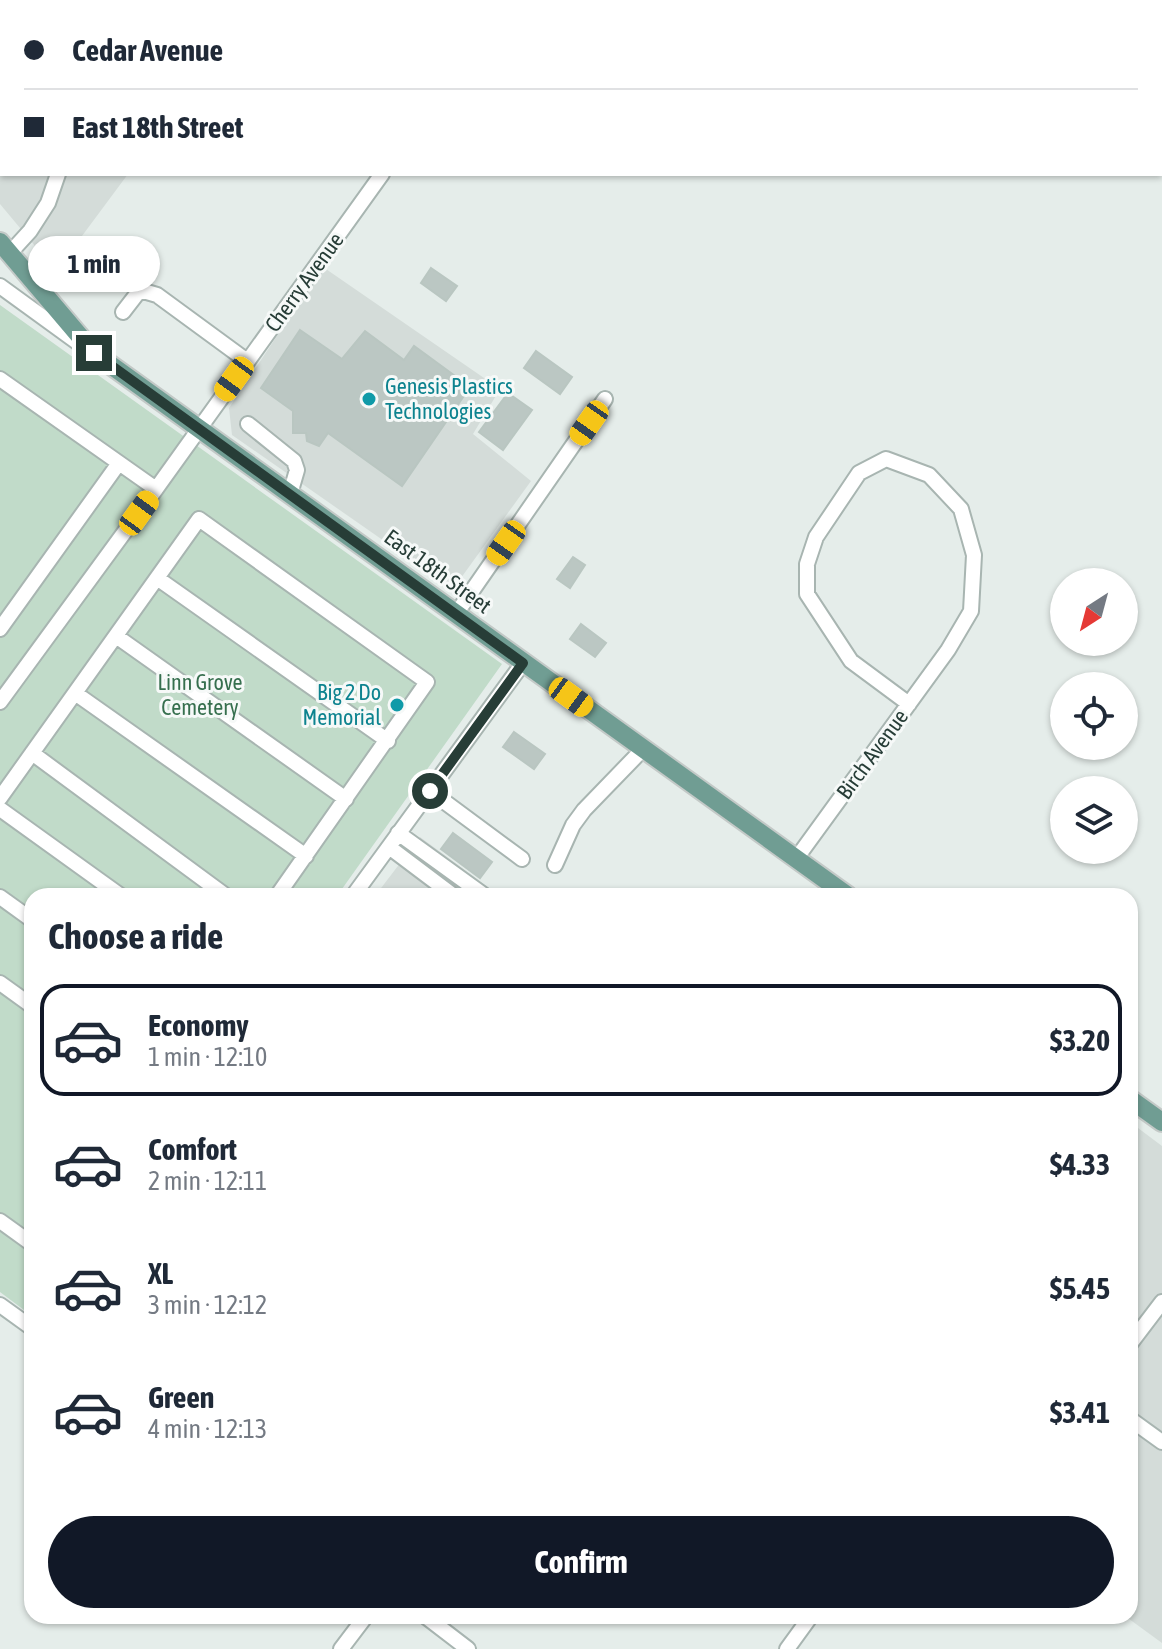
<!DOCTYPE html>
<html lang="en">
<head>
<meta charset="utf-8">
<style>
  :root { --surface:#fff; --page:#f6f6f7; --text:#1f2937; --muted:#747a83; --line:#e0e1e3; --accent:#111827 }
  body { margin:0; font-family:"Asap Condensed",sans-serif; background:var(--page); color:var(--text); height:100vh; display:flex; flex-direction:column; font-size:30px; white-space:nowrap }
  * { box-sizing:border-box; margin:0 }
  p { font-size:26px; color:var(--muted) }
  .icon { flex:none; width:44px; height:44px; fill:none; stroke:currentColor; stroke-width:2; stroke-linecap:round; stroke-linejoin:round }
  .map { position:relative; flex:1; overflow:hidden }
  .side { position:absolute; left:24px; top:888px; width:1114px; height:736px; display:flex; flex-direction:column; background:var(--surface); border-radius:24px; box-shadow:0 2px 6px #0004 }
  .side>* { flex:none }
  .hud { position:absolute; left:0px; top:0px; width:1162px; height:176px; box-shadow:0 2px 6px #0004; display:grid; align-content:center; height:176px; padding:0 24px; background:var(--surface) }
  .needle { width:52px; rotate:216deg }
  .tools { position:absolute; left:1050px; top:568px; display:grid; gap:16px }
  .tools a { display:grid; place-items:center; width:88px; height:88px; border-radius:50%; background:var(--surface); box-shadow:0 2px 6px #0004; font-size:40px }
  .end { position:absolute; width:36px; height:36px; margin:-18px; border:10px solid #273d37; background:#fff; box-shadow:0 0 0 4px #fff }
  .from { border-radius:50% }
  .bubble { position:absolute; height:56px; border-radius:28px; background:var(--surface); box-shadow:0 2px 6px #0004; font-size:26px; font-weight:700; line-height:56px; text-align:center }
  .car { position:absolute; width:24px; height:48px; margin:-24px -12px; border-radius:10px; box-shadow:0 0 6px 2px #0007; background:linear-gradient(#f5c518 24%,#345 0 40%,#f5c518 0 76%,#345 0 86%,#f5c518 0) }
  .hud b { display:flex; align-items:center; gap:28px; height:76px; font-size:30px }
  .hud b+b { border-top:2px solid var(--line) }
  .hud i { width:20px; height:20px; background:var(--text) }
  ul { padding:0; list-style:none }
  li { display:flex; align-items:center; gap:24px; height:112px; margin:0 16px 12px; padding:0 8px; border:4px solid transparent; border-radius:24px }
  li div { flex:1 }
  li b { display:block; font-size:30px }
  li em { font-style:normal; font-weight:700 }
  li.active { border-color:var(--accent) }
  li>.icon { width:72px; height:72px; stroke-width:1.5 }
  h2 { padding:0 24px; font-size:36px; line-height:96px }
  .primary-button { display:flex; gap:16px; margin-top:auto; padding:16px 24px }
  .primary-button a { flex:1; height:92px; border-radius:48px; background:var(--accent); color:#fff; font-size:32px; font-weight:700; line-height:92px; text-align:center }
  .map>svg:first-child { display:block }
</style>
</head>
<body>
<div class="map">
<svg width="1162" height="1649" viewBox="0 0 1162 1649">
  <rect width="100%" height="100%" fill="#e5edea"/>
  <path fill="#d4dcd9" d="M0,0H257L2,2V174H128L56,271L0,204Z
    M323,267L500,389L473,434L531,481L453,589L232,435L229,408Z
    M420,837L500,896H375Z
    M1130,1122L1162,1146V1643L1125,1616H1130Z"/>
  <path fill="#c1dbc9" d="M0,305L502,664L337,896H32V1316L0,1292Z"/>
  <path fill="#bbc7c3" stroke="#b9c6c1" stroke-width="2" d="M431,268L457,286L446,301L421,283Z
    M300,330L342,359L365,331L404,360L414,346L470,387L402,486L328,433L319,446L307,441L306,433H293V411L261,388Z
    M536,351L572,377L560,394L524,368Z
    M508,393L532,410L503,450L479,432Z
    M573,557L585,565L570,588L557,579Z
    M581,624L606,643L595,657L570,639Z
    M514,732L545,754L534,769L503,747Z
    M453,833L492,862L480,878L441,849Z"/>
  <g fill="none" stroke-linecap="round" stroke-linejoin="round">
    <defs>
      <path id="minor" d="M90,0L93,2
        M1028,0L1031,2
        M506,2L507,0
        M849,2L851,0
        M0,12L2,9
        M1160,95L1162,96
        M0,141L2,142
        M9,254L30,231L48,203L58,174
        M0,286L77,342
        M123,312L140,290L157,295L247,361
        M0,379L156,489L0,702
        M248,424L294,461L297,470L290,494
        M156,489L382,174
        M157,578L388,741
        M456,614L605,399
        M0,629L119,463
        M116,636L346,799
        M75,693L306,856
        M32,753L226,896
        M430,791L522,859
        M0,798L199,519L427,682L277,896
        M0,809L121,896
        M398,833L485,896
        M389,847L454,896
        M796,859L948,650L971,611L974,555L961,509L929,475L886,459L859,473L816,537L807,564V594L851,661L909,704
        M555,865L573,825L584,810L643,749
        M353,896L523,663
        M0,897L32,920
        M0,983L32,1006
        M0,1221L32,1244
        M0,1305L32,1328
        M1130,1344L1162,1302
        M1130,1419L1162,1442
        M425,1616L468,1649
        M341,1649L366,1616
        M787,1649L811,1616"/>
      <path id="major" d="M0,242L94,353L848,896
        M1130,1099L1162,1122"/>
    </defs>
    <use href="#minor" stroke="#a8b5b1" stroke-width="18"/>
    <use href="#major" stroke="#c3c9c7" stroke-width="22"/>
    <use href="#minor" stroke="#fff" stroke-width="14"/>
    <use href="#major" stroke="#709d93" stroke-width="18"/>
  </g>
  <g fill="none" stroke-linecap="round" stroke-linejoin="round">
    <path stroke="#273d37" stroke-width="10" d="M94,353L523,663L430,791"/>
  </g>
  <g fill="#0f9aa8" stroke="#f6f9f8" stroke-width="3">
    <circle cx="369" cy="399" r="8"/>
    <circle cx="397" cy="705" r="8"/>
  </g>
  <g text-anchor="middle" stroke-width="6" stroke-linejoin="round" paint-order="stroke">
    <g font-size="22" fill="#273d37" stroke="#f6f9f8">
      <text transform="translate(304 282) rotate(-54)" y="8">Cherry Avenue</text>
      <text transform="translate(438 571) rotate(36)" y="8">East 18th Street</text>
      <text transform="translate(872 754) rotate(-54)" y="8">Birch Avenue</text>
    </g>
    <g font-size="22" fill="#0d838f" stroke="#f6f9f8" text-anchor="start">
      <text x="385" y="394">Genesis Plastics<tspan x="385" dy="25">Technologies</tspan></text>
      <text x="381" y="700" text-anchor="end">Big 2 Do<tspan x="381" dy="25">Memorial</tspan></text>
    </g>
    <g font-size="22" fill="#366f4e" stroke="#f6f9f8">
      <text x="200" y="690">Linn Grove<tspan x="200" dy="25">Cemetery</tspan></text>
    </g>
  </g>
</svg>
<div class="tools">
<a><svg class="needle" viewBox="-14 -14 28 28"><path d="M0-13l5 13h-10z" fill="#e53935"/><path d="M0 13l5-13h-10z" fill="#747a83"/></svg></a>
<a><svg class="icon" aria-label="locate" viewBox="0 0 24 24"><circle cx="12" cy="12" r="6"/><path d="M12 2v4M12 18v4M2 12h4M18 12h4"/></svg></a>
<a><svg class="icon" aria-label="layers" viewBox="0 0 24 24"><path d="M12 4l9 5-9 5-9-5zM3 14l9 5 9-5"/></svg></a>
</div>
<i class="end from" style="left:430px;top:791px"></i>
<i class="end" style="left:94px;top:353px"></i>
<div class="bubble" style="left:28px;top:236px;width:132px">1 min</div>
<i class="car" style="left:234px;top:379px;rotate:216deg"></i>
<i class="car" style="left:589px;top:423px;rotate:215deg"></i>
<i class="car" style="left:139px;top:513px;rotate:36deg"></i>
<i class="car" style="left:506px;top:543px;rotate:215deg"></i>
<i class="car" style="left:571px;top:697px;rotate:126deg"></i>
<div class="hud">
<b><i class="from"></i>Cedar Avenue</b>
<b><i></i>East 18th Street</b>
</div>
<section class="side">
<h2>Choose a ride</h2>
<ul>
<li class="active"><svg class="icon" aria-label="car" viewBox="0 0 24 24"><path d="M5 17H2v-5l4-1 3-4h7l3 4 3 1v5h-3M9 17h6M6 11h13"/><circle cx="7" cy="17" r="2"/><circle cx="17" cy="17" r="2"/></svg><div><b>Economy</b><p>1 min · 12:10</p></div><em>$3.20</em></li>
<li><svg class="icon" aria-label="car" viewBox="0 0 24 24"><path d="M5 17H2v-5l4-1 3-4h7l3 4 3 1v5h-3M9 17h6M6 11h13"/><circle cx="7" cy="17" r="2"/><circle cx="17" cy="17" r="2"/></svg><div><b>Comfort</b><p>2 min · 12:11</p></div><em>$4.33</em></li>
<li><svg class="icon" aria-label="car" viewBox="0 0 24 24"><path d="M5 17H2v-5l4-1 3-4h7l3 4 3 1v5h-3M9 17h6M6 11h13"/><circle cx="7" cy="17" r="2"/><circle cx="17" cy="17" r="2"/></svg><div><b>XL</b><p>3 min · 12:12</p></div><em>$5.45</em></li>
<li><svg class="icon" aria-label="car" viewBox="0 0 24 24"><path d="M5 17H2v-5l4-1 3-4h7l3 4 3 1v5h-3M9 17h6M6 11h13"/><circle cx="7" cy="17" r="2"/><circle cx="17" cy="17" r="2"/></svg><div><b>Green</b><p>4 min · 12:13</p></div><em>$3.41</em></li>
</ul>
<div class="primary-button"><a>Confirm</a></div>
</section>
</div>
</body>
</html>
